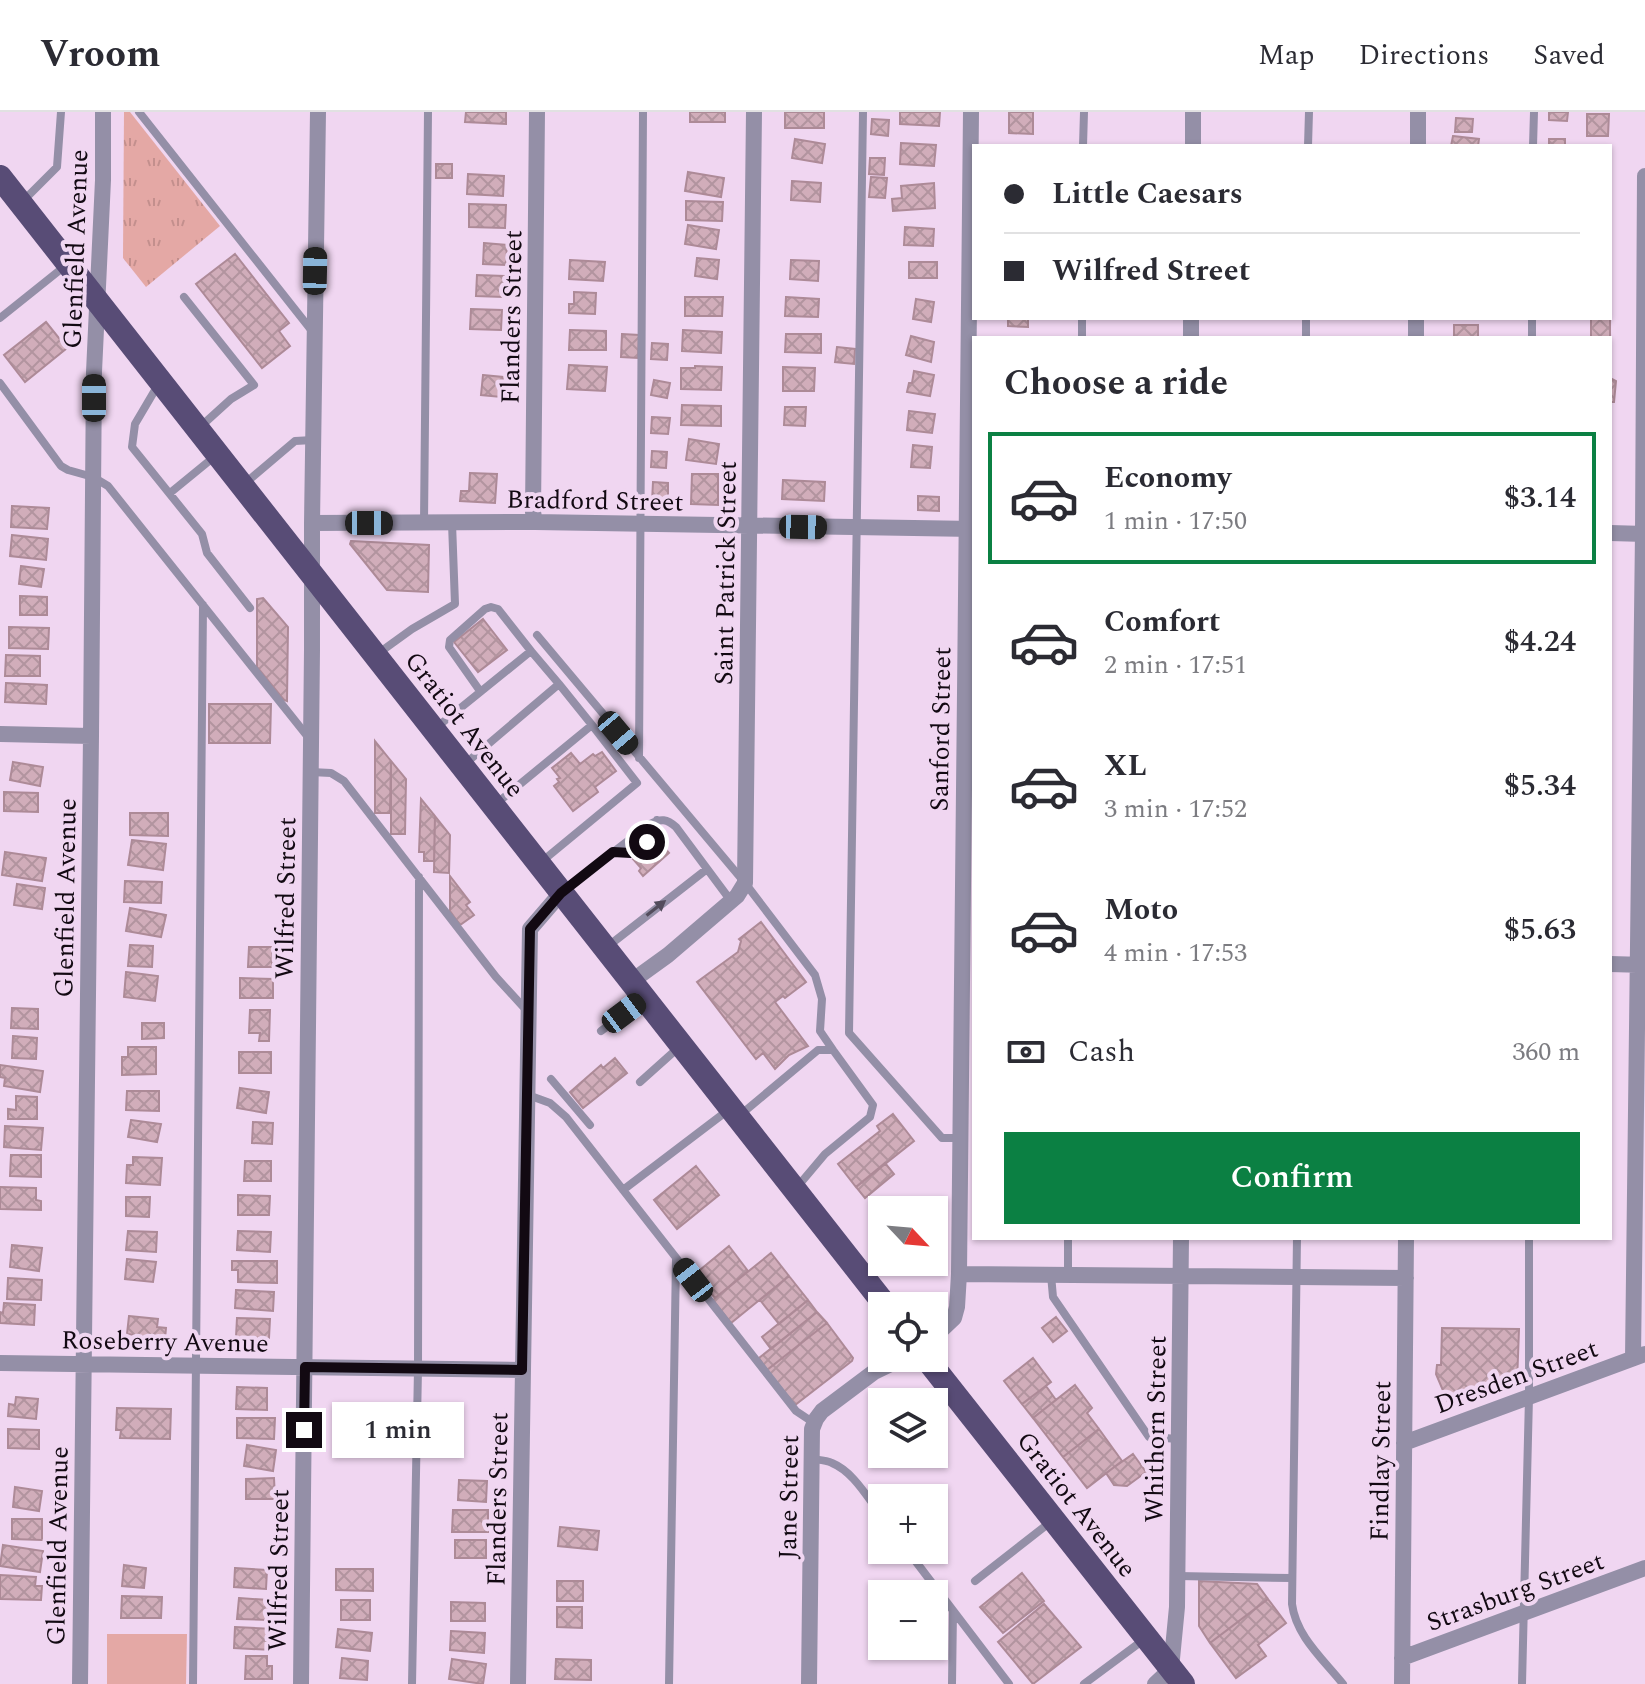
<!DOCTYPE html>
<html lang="en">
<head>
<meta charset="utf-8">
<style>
  :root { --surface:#fff; --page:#f7f7f7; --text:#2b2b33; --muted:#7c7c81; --line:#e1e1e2; --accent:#0b8043 }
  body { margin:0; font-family:Spectral,serif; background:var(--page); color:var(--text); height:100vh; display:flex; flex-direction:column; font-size:30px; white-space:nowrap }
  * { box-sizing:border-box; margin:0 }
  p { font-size:26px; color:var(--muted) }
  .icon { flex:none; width:44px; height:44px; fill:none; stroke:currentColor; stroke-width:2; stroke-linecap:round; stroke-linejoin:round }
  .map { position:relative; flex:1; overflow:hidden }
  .panel { position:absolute; left:972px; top:224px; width:640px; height:904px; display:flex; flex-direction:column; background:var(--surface); border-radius:0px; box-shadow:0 2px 6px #0004 }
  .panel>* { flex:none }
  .hud { position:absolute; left:972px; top:32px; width:640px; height:176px; border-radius:0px; box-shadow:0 2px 6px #0004; display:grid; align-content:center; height:176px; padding:0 32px; background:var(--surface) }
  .needle { width:52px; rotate:116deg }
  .buttons { position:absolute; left:868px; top:1084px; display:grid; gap:16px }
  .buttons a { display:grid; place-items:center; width:80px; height:80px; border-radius:0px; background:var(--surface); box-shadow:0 2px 6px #0004; font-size:40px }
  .end { position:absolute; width:36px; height:36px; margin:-18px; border:10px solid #120912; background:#fff; box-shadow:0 0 0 4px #fff }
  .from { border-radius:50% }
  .bubble { position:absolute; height:56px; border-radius:0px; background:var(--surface); box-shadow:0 2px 6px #0004; font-size:26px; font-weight:600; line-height:56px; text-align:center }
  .car { position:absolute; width:24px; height:48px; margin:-24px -12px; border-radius:10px; box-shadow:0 0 6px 2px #0007; background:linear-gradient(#222 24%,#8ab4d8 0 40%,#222 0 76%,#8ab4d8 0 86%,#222 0) }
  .hud b { display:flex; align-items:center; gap:28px; height:76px; font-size:30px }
  .hud b+b { border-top:2px solid var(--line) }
  .hud i { width:20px; height:20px; background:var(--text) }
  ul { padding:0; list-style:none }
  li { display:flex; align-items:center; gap:24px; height:132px; margin:0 16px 12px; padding:0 16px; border:4px solid transparent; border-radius:0px }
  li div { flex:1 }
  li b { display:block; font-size:30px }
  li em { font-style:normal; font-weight:600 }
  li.active { border-color:var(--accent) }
  li>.icon { width:72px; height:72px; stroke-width:1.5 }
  h2 { padding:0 32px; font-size:36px; line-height:96px }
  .pay { display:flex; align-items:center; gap:20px; height:88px; padding:0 32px; font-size:30px }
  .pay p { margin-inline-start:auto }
  .cta { display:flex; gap:16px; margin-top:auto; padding:16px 32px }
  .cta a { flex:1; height:92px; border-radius:0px; background:var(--accent); color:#fff; font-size:32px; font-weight:600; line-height:92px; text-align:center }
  header { display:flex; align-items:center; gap:48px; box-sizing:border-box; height:112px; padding:0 40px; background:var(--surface); border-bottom:2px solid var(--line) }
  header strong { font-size:38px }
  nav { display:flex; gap:44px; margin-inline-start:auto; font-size:28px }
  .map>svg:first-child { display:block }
</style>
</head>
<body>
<header>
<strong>Vroom</strong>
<nav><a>Map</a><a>Directions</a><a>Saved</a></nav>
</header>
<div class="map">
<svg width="1645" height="1572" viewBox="0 0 1645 1572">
  <defs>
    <pattern id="grass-tufts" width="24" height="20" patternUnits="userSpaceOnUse" patternTransform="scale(2)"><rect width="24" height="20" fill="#e4a8a5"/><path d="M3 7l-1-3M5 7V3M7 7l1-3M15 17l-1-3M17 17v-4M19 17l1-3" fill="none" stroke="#c38f8d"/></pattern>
    <pattern id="building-cross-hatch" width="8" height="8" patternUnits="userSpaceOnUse" patternTransform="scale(2)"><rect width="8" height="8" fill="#d1adba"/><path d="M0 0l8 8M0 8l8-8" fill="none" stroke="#b2949f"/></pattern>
  </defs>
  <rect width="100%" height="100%" fill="#f0d6f1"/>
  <path fill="url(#grass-tufts)" d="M124,0H130L220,114L146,175L123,146Z"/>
  <path fill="#e4a8a5" d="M107,1522H187L186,1572H107Z"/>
  <path fill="url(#building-cross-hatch)" stroke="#ad8a97" stroke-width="2" d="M466,0H506V12L465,10Z
    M690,0H725V10H690Z
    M785,0H824V16H785Z
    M900,0H940L939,14L900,12Z
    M1009,0H1033V22L1009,21Z
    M1549,0H1568L1567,9L1549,8Z
    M1587,2H1609L1608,24H1587Z
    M1456,6L1473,7L1472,20H1455Z
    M872,7L889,8L888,24L871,22Z
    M1453,24L1479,27L1478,34H1451Z
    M795,27L825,32L822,51L792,46Z
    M1549,27H1565V34H1549Z
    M901,31L936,33L934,54L900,52Z
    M870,46H885L884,63L869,62Z
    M436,52H452V66H436Z
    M688,60L724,66L721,85L685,79Z
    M468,62L504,64L503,84L467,82Z
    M871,65L887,66L885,86L869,85Z
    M792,69L821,71L820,90L791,88Z
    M934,71L935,96L893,99L892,87L902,86L901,74Z
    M686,89L723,90L722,109L686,108Z
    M469,92L506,93L505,116L469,115Z
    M688,113L719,118L716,137L685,132Z
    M905,115L934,117L933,134L904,133Z
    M484,131L507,133L506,153L483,152Z
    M235,142L289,211L279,219L290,234L262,256L196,172Z
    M697,146L719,148L717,167L695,164Z
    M570,148L605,150L603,169L569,167Z
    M791,148L819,149L818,169L790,167Z
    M909,150H937V166H909Z
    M477,163L504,164L503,185L476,184Z
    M574,180L596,181L595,202L569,201V192H574Z
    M685,185H723L722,204H685Z
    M786,185L819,187L818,205L785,204Z
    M916,187L934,190L931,210L913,207Z
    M471,197L502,198L501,218L470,217Z
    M1008,206H1028V215L1008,214Z
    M1591,207H1610V230V226H1591Z
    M46,210L67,236L25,270L4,243Z
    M1454,213H1478V226H1454Z
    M570,218L606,219V238H569Z
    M683,218L722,220L721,241L682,239Z
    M622,222L639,223L638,246L621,245Z
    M786,222H821V241L785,240Z
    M911,224L934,230L931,250L906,243Z
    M652,231L668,232L667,248L651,247Z
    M837,235L855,237L854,252L835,250Z
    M569,253L607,255L605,279L567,277Z
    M695,254L722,255L721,278L681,277V256H695Z
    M783,255L815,256L814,279H783Z
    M914,259L934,263L930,284L907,280L909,271H912Z
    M483,263L503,265L501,285L481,283Z
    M1610,266L1616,269L1614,290H1610Z
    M654,268L670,271L667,286L651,283Z
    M682,293L721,294V314L681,313Z
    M785,295H806L805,314L784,313Z
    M909,299L935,302L932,321L907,318Z
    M652,305L670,306L668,322L651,321Z
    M689,327L719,332L716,352L686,348Z
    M913,333L932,335L930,356L911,355Z
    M652,339L667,340L666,356L651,355Z
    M470,361L497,362L495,391L460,389L461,379H469Z
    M692,362H718V393L691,392Z
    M783,368L825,370L824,389L782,387Z
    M653,370L668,371V391L652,390Z
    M918,384L939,385V399L918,398Z
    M12,394L49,396L47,417L11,415Z
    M12,423L48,427L46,448L10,444Z
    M351,429L429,433L428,480L387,478L350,432Z
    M21,454L44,457L41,475L19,472Z
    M20,484L47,485V503H20Z
    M263,486L288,515L287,589L284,588L257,555V487Z
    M483,507L507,538L478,560L454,530Z
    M9,515L49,516L48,537L9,536Z
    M6,543L40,544V564H5Z
    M6,571L47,573L46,592L5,590Z
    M209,592H271L270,631H209Z
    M375,629L391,649L390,701H375Z
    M602,640L616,659L595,675L598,680L573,699L554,674L559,670L557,667L560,666L552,656L571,641L580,652L593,642L595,644Z
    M391,649L406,667L405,722H391Z
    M13,650L43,655L40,674L10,668Z
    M4,680L38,681V700L4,699Z
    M421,687L435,704L434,749H424V740H419Z
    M130,701H168V724L130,723Z
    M435,704L450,723L449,761L434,760Z
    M656,726L669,741L643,764L639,759L641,756L633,747L639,742L637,740Z
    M132,728L166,732L163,758L128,753Z
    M5,740L46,746L42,769L2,763Z
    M450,764L470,790L466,793L474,803L460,813L450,799Z
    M125,769L162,770L161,791L124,790Z
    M17,772L45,776L42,797L14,793Z
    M130,796L166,803L161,825L126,819Z
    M761,810L806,870L785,886L783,884L775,890L808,934L789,943L775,957L763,941L756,947L697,870L738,840L741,829L739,827Z
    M130,833L153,834L152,855L128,854Z
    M249,835H272V855H248Z
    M126,860L158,864L155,889L124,885Z
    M240,866L273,867V886H240Z
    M12,896L38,897V917L11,916Z
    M250,898H270L269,929H259L260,921H249Z
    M142,911H164V926L142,927Z
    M13,924L37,926L36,947L12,946Z
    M128,935H156V962L122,963V945H128Z
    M239,940H271V961H239Z
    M615,946L627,961L583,996L570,980L601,953L603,956Z
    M0,953L43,959L40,980L4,974L5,966L0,965Z
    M240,976L269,980L266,1001L237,996Z
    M127,979H159V999L126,998Z
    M16,984L37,985V1007H8V997L16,998Z
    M893,1002L914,1029L856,1075L838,1052L880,1019L877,1014Z
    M131,1008L161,1012L157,1030L128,1025Z
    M253,1010L273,1011L272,1032L252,1031Z
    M5,1014L43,1016L41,1038L4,1035Z
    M11,1043H41V1065L10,1064Z
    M133,1045L162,1046L160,1073L126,1071L127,1053H133Z
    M245,1049H271V1069H244Z
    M885,1051L894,1062L865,1086L856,1075Z
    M696,1054L719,1083L677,1117L654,1088Z
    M0,1075L36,1076V1088L41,1089V1098L0,1097Z
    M238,1083L270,1084L269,1103H238Z
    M126,1085H150L149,1105L126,1104Z
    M128,1119L157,1120L156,1140L126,1138Z
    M238,1119L271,1120L270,1140L237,1138Z
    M12,1133L42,1136L39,1159L10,1155Z
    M729,1134L748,1159L715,1186L695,1162Z
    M771,1141L789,1164L731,1211L713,1188Z
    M127,1147L156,1150L153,1170L125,1167Z
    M232,1149H277V1171L238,1170V1158H232Z
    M789,1164L808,1188L779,1212L760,1188Z
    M8,1166L42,1168L41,1188L7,1187Z
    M236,1178L274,1180L273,1199L235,1196Z
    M808,1188L817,1200L771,1237L762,1225Z
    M4,1191L35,1193L34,1213L0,1211V1200L3,1201Z
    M817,1200L827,1211L767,1258L759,1246Z
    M129,1204L158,1207L157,1215L166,1216L165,1227L127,1222Z
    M1056,1205L1067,1219L1053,1230L1042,1216Z
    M237,1206L270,1207L269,1226L236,1225Z
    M827,1211L853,1246L852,1249L795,1293L767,1258Z
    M1442,1216L1519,1217L1517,1271L1450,1295L1436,1262L1437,1253H1441Z
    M1033,1246L1051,1270L1022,1292L1004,1269Z
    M1075,1273L1092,1296L1087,1301L1099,1317L1063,1345L1033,1306Z
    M1046,1274L1056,1288L1033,1306L1022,1292Z
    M237,1275L267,1276V1298L236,1297Z
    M16,1285L38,1287L36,1307L8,1304L9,1292L15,1293Z
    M117,1296L171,1297L170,1327L120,1326L121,1318H116Z
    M237,1306H275L274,1327L237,1326Z
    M8,1317L39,1318V1337L8,1336Z
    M1099,1317L1122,1349L1087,1376L1063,1345Z
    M247,1333L276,1338L273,1359L244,1354Z
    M1133,1342L1146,1360L1127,1374L1114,1373L1106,1361Z
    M274,1366L275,1387H246V1367Z
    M459,1368L487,1369L486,1390L458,1388Z
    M15,1375L42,1379L39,1399L13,1395Z
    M453,1398H488V1420H452Z
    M12,1407H42V1428L12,1427Z
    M560,1415L599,1419L597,1438L558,1434Z
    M455,1428H486V1446H455Z
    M3,1433L43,1439L40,1460L0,1454Z
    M124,1453L146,1456L144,1476L122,1474Z
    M235,1456L267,1458L266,1477L234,1475Z
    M336,1457H373V1479L336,1478Z
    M1022,1461L1044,1489L1003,1521L980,1495Z
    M0,1463L36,1465L35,1474H42L41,1488L0,1487Z
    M557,1469H583V1489H557Z
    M1199,1469L1257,1472L1268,1487L1210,1531L1199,1514Z
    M122,1484L162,1485L161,1506H121Z
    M239,1486L269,1488L268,1508L237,1507Z
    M1268,1487L1286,1511L1258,1533L1266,1544L1236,1566L1210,1531Z
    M341,1488H370V1508H341Z
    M451,1490L485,1491V1509H451Z
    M1044,1492L1081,1535L1033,1572L998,1530Z
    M557,1495H582V1516L557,1515Z
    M235,1515L273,1517L272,1538L234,1536Z
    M338,1517L372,1521L370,1539L336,1535Z
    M451,1519L485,1521L484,1541L450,1538Z
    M246,1544H267V1554H272V1567H245Z
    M342,1546L368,1549L367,1568L340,1566Z
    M452,1547L486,1552L483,1572L449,1567Z
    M556,1547L591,1548V1568L555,1567Z"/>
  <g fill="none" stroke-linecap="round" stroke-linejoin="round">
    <path stroke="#948fa7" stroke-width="8" d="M139,0L312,219
      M863,0L849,921L942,1026H960
      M1083,34L1084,0
      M1308,34L1309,0
      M1533,34L1534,0
      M23,89L57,55L61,0
      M184,185L254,273L231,287L199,316
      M0,206L65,154
      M1082,226V206
      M1306,226V206
      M1532,226V206
      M0,271L61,354L68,358L93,365L108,374L308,625
      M158,273L135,312L132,335L202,422L207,441L250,496
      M243,373L295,329L313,328
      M170,381L214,345
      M424,411L428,0
      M537,523L745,771L815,863L822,887L820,919L833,938
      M376,543L412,517L455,492L452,411
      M559,572L592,613
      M480,579L449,535L450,528L485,497L491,495L498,497L531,539
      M437,615L531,539L559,572L466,651
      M639,646L643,0
      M311,660L331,661L344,669L496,865L528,900
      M497,691L592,613L637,671L540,751
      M613,740C637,744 653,732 657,708
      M564,778L650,712C661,706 667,707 676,715L731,789
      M607,835L707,757
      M601,919L641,889
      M551,967L590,1013
      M640,970L678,936
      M528,983L550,991L566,1005L796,1299L814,1311
      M739,1004L818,938H833L873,993L870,1005L825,1042L798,1074
      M623,1078L727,999
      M1297,1126L1292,1492C1296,1524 1323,1547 1343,1572
      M1051,1163L1053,1185L1149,1325L1179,1327
      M1068,1163V1126
      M812,1347C819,1348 826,1348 832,1351C854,1360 868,1387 882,1404
      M907,1438L1009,1572
      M1178,1464L1291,1466
      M975,1469L1053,1408
      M193,1572L203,493
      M412,1572L418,1257L419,765
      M669,1572L676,1147
      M952,1572L953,1499
      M1084,1572L1146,1526
      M1522,1572L1529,1285V1126"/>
    <path stroke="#948fa7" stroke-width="16" d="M1193,34V0
      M1418,34V0
      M1191,226V206
      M1416,226V206
      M535,410L533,400L537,0
      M312,411L535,410L974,417
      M1610,421L1645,422
      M0,622L91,624
      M1610,852L1645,853
      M632,869L668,843L737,784L745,771L754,0
      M959,1162L1406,1166
      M934,1225L954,1206L957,1195L959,1162L971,0
      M1633,1246L1643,421L1645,64
      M0,1251L522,1258
      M1404,1331L1645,1242
      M1402,1546L1645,1456
      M80,1572L91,624L94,260L103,68V0
      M301,1572L312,538V411L318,0
      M518,1572L530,817L561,781
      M809,1572L812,1317L816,1307L822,1299L874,1260L903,1246
      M1155,1572L1171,1557L1177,1495L1181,1126
      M1402,1572L1406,1126"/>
    <path stroke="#584c76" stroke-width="24" d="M0,65L886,1194
      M926,1246L1183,1572"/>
  </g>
  <defs><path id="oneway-solid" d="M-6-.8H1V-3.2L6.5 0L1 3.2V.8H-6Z" transform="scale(2)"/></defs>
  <use fill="#534c5c" href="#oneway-solid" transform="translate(656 796) rotate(-38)"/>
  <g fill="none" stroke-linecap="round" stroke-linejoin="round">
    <path stroke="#120912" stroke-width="10" d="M304,1318L305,1255L522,1258L530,817L561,781L613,740L631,741L647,730"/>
  </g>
  <g text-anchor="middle" stroke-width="8" stroke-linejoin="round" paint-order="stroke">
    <g font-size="26" fill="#120912" stroke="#f0d6f1">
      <text transform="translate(75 137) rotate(-88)" y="9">Glenfield Avenue</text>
      <text transform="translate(511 205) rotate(-89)" y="9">Flanders Street</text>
      <text transform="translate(595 388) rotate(1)" y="9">Bradford Street</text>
      <text transform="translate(725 461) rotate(-89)" y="9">Saint Patrick Street</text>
      <text transform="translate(465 612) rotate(52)" y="9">Gratiot Avenue</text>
      <text transform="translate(940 617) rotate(-89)" y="9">Sanford Street</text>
      <text transform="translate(65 786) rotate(-89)" y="9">Glenfield Avenue</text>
      <text transform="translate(285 786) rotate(-89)" y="9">Wilfred Street</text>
      <text transform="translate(165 1229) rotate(1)" y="9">Roseberry Avenue</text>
      <text transform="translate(1516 1264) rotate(-20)" y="9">Dresden Street</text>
      <text transform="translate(1155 1317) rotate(-89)" y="9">Whithorn Street</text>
      <text transform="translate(1380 1349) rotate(-89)" y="9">Findlay Street</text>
      <text transform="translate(788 1385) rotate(-89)" y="9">Jane Street</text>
      <text transform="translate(497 1387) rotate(-89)" y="9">Flanders Street</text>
      <text transform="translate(1077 1392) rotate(52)" y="9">Gratiot Avenue</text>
      <text transform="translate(57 1434) rotate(-89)" y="9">Glenfield Avenue</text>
      <text transform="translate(278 1458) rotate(-89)" y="9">Wilfred Street</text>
      <text transform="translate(1515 1479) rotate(-20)" y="9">Strasburg Street</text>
    </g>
  </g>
</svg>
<div class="buttons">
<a><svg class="needle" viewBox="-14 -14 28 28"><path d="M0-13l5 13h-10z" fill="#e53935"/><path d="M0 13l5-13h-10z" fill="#7c7c81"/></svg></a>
<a><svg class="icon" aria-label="locate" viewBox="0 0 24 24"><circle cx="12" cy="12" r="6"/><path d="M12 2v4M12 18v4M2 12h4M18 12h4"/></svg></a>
<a><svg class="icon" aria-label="layers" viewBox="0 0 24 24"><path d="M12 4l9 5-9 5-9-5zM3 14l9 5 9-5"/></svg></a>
<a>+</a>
<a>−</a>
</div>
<i class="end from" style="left:647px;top:730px"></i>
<i class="end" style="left:304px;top:1318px"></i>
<div class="bubble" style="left:332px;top:1290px;width:132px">1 min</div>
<i class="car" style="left:315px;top:159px;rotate:1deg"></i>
<i class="car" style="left:94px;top:286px;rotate:0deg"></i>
<i class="car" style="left:369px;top:411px;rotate:90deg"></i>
<i class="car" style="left:803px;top:415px;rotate:91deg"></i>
<i class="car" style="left:618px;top:621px;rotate:140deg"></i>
<i class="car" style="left:624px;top:901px;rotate:53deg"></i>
<i class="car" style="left:693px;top:1168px;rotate:322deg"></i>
<div class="hud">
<b><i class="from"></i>Little Caesars</b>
<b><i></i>Wilfred Street</b>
</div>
<section class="panel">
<h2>Choose a ride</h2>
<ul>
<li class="active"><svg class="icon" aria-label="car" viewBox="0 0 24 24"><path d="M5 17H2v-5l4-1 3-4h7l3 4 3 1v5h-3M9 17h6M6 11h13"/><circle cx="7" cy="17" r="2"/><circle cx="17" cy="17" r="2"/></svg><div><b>Economy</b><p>1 min · 17:50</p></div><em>$3.14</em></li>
<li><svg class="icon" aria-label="car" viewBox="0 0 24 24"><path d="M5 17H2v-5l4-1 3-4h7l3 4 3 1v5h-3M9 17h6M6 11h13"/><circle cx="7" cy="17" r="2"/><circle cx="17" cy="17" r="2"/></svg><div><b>Comfort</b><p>2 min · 17:51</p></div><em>$4.24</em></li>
<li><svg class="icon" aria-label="car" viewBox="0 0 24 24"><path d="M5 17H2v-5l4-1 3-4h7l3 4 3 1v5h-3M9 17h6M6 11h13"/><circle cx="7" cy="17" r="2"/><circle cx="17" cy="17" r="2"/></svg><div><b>XL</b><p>3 min · 17:52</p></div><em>$5.34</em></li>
<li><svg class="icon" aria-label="car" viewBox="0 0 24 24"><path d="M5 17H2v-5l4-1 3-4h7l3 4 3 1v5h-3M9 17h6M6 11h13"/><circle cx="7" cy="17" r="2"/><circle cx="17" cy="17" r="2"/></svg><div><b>Moto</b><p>4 min · 17:53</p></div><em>$5.63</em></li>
</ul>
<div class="pay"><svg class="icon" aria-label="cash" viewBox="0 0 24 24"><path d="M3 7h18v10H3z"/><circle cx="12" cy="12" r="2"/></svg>Cash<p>360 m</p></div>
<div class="cta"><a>Confirm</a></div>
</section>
</div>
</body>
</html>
